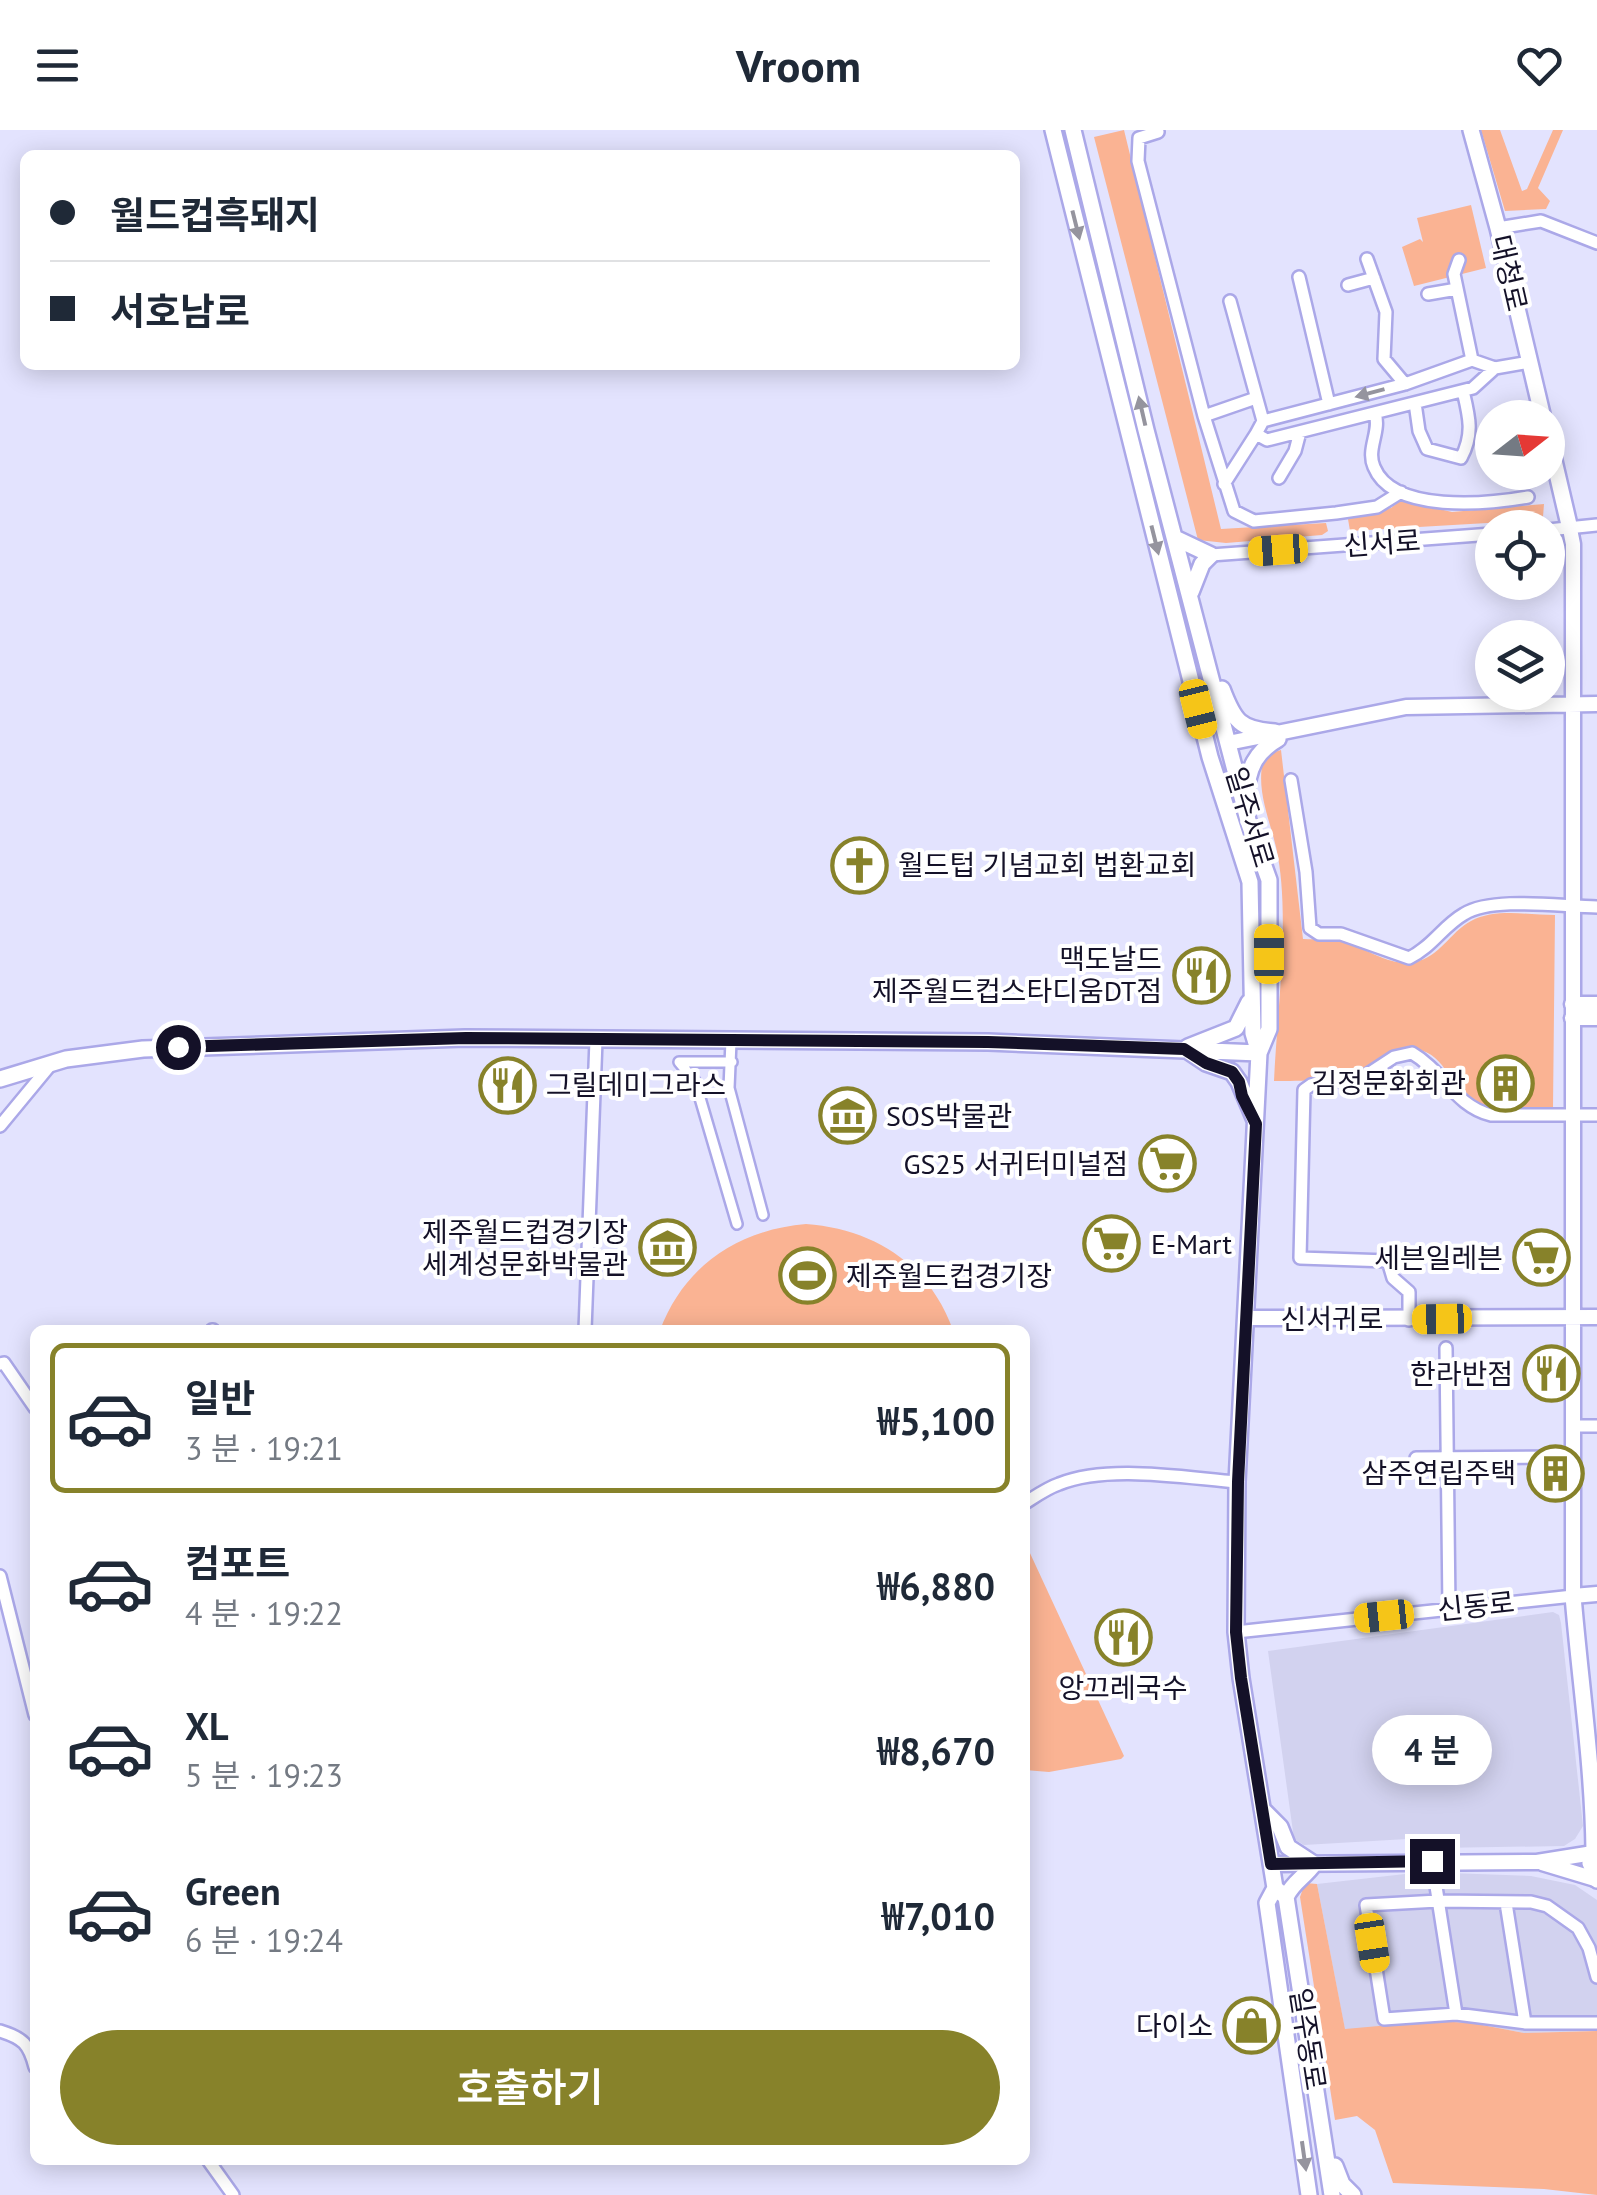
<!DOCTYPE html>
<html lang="ko">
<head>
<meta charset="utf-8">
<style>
  :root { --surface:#fff; --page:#f2f2f3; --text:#1f2937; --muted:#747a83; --line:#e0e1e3; --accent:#87822a }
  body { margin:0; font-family:"PT Sans","Noto Sans KR",sans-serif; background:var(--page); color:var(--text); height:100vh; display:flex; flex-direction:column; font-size:38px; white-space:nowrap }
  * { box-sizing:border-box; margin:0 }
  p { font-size:32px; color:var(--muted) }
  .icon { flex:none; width:55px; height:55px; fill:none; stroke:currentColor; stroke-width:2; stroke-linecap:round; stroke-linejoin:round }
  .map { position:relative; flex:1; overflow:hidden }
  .sheet { position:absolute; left:30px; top:1195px; width:1000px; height:840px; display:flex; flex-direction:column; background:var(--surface); border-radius:15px; box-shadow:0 5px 25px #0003 }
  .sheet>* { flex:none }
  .hud { position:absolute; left:20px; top:20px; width:1000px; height:220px; border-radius:15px; box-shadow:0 5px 25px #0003; display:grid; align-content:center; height:220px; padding:0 30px; background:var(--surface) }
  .needle { width:65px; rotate:73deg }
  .controls { position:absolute; left:1475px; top:270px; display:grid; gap:20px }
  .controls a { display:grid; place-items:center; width:90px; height:90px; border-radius:50%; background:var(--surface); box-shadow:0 5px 25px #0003; font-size:50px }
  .end { position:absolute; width:45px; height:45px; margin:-22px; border:12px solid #141128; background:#fff; box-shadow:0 0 0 5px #fff }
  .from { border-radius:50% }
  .bubble { position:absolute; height:70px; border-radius:35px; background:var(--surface); box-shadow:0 5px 25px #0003; font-size:32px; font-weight:600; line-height:70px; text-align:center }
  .car { position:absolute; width:30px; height:60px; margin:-30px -15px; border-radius:12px; box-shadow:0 0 8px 2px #0007; background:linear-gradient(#f5c518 24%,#345 0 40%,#f5c518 0 76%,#345 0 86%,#f5c518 0) }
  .hud b { display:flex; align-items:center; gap:35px; height:95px; font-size:38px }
  .hud b+b { border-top:2px solid var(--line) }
  .hud i { width:25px; height:25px; background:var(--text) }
  ul { padding:18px 0 0; list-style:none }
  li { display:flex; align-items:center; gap:30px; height:150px; margin:0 20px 15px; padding:0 10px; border:5px solid transparent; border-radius:15px }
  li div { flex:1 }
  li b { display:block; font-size:38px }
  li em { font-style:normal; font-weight:600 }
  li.on { border-color:var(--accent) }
  li>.icon { width:90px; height:90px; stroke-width:1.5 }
  .primary-button { display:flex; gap:20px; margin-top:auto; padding:20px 30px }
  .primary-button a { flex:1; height:115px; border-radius:60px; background:var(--accent); color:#fff; font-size:40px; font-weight:600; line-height:115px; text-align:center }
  header { display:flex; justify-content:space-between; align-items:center; height:130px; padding:0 30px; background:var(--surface); font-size:45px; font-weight:600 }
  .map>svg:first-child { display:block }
</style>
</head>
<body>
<header><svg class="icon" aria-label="menu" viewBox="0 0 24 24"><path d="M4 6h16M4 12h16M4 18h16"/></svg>Vroom<svg class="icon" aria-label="heart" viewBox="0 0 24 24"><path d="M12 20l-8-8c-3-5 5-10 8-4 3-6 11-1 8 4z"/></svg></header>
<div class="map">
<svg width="1597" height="2065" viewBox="0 0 1597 2065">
  <rect width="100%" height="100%" fill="#e3e3fe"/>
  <path fill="#d2d2ef" d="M1553,1482L1559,1485L1561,1493L1583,1696L1575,1709L1564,1716L1437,1718L1407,1709L1304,1715L1294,1709L1268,1521Z
    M1450,1743L1531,1746L1575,1755L1597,1770V1901L1524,1903L1472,1893L1435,1891L1345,1900L1317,1754L1405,1744Z"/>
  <path fill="#fab393" d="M1124,0L1221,399L1326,393L1328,401L1322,405L1226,413L1198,410L1094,7Z
    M1481,0H1500L1522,61L1527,59L1553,0H1563L1538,58L1550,71L1546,79L1505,81Z
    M1471,75L1486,138L1414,156L1402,117L1420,109L1423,112L1417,88Z
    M1401,370L1452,382L1544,374L1543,387L1537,390L1350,401L1348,389L1352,385L1391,378Z
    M1281,620L1303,809C1317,810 1337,808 1349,813C1369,821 1393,837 1415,832C1440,827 1450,802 1471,791C1495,778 1528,785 1555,785L1553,979C1531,980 1495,987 1475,976C1449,961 1449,924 1415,919C1394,917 1384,933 1367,941C1344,951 1299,951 1274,951C1277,882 1291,782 1276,717C1269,687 1254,655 1265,625Z
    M806,1094C874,1099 929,1134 953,1200H660C685,1135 738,1100 806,1094Z
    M1029,1421L1124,1626L1121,1629L1049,1642L1025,1640V1423Z
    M1305,1753L1317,1754L1345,1899L1435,1891L1472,1893L1524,1903L1597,1901V2065L1544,2059L1393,2053L1375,2000L1357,1986L1335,1990L1300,1767Z"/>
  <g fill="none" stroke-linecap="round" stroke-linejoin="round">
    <defs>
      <path id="pedestrian" d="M731,911L729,958L763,1085
        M732,932H679L695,951L737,1094"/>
      <path id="minor" d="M1158,2L1139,8L1138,31L1204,286L1234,381L1254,391L1336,383L1377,377L1401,362
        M1498,98L1541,91L1597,113
        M1367,129L1386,182L1384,229L1405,254
        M1459,130L1454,144L1472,230
        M1299,147L1329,274
        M1348,155L1374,148
        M1428,164L1457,159
        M1230,171L1263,291
        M1495,238L1473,258L1267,310L1256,304L1263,291L1405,254L1472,230L1495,238L1530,232
        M1415,273L1419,301L1427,319L1461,328C1474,304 1469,286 1463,261
        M1375,283C1381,302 1366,319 1374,337C1393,384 1488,374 1528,367
        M1204,286L1256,268
        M1279,348L1295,321L1300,302
        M1224,354L1256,304
        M1548,400L1597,395
        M1211,425L1492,404
        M1291,650L1306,742L1310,798L1319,804H1341L1409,828C1432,817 1443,796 1464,784C1493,766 1563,777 1597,777
        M0,996L52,933
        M1409,1190V1162L1393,1148L1388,1131L1300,1128L1304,960L1311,955L1365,946L1394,927L1412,923C1443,941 1455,976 1491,985H1597
        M212,1200H213
        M585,1200L596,910
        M1446,1218L1449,1479
        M0,1234L4,1233L35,1278
        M1573,1296H1597
        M1416,1328L1573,1327
        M1025,1373C1036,1366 1047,1358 1059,1354C1108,1334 1185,1348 1237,1352
        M0,1446L35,1585
        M1236,1502L1573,1466
        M1432,1731L1456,1884
        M1506,1773L1525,1893
        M1597,1847L1589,1818L1578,1798L1547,1776L1531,1772L1438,1771L1366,1775L1384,1889L1456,1884L1527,1893H1597
        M0,1901C23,1908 29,1914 35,1937
        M208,2030L233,2065"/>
      <path id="tertiary" d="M1570,399L1573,414V1466L1597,1464
        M1228,613L1406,577L1597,574
        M1572,874H1597
        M1572,888H1597
        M1247,1188L1597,1187
        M1542,1733L1595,1749
        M1271,1734L1537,1732L1593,1723"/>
      <path id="secondary" d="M1053,0L1210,627L1250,752L1253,903L1259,923L1237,1352L1236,1502L1241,1548L1275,1758L1267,1773L1309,2065
        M1073,0L1146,300L1249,694L1269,750V899L1259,923
        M1471,0L1498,98L1543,288
        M1548,305L1570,399
        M1175,408L1211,425L1202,434L1191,462
        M1222,559C1234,591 1240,600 1275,602
        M1246,665C1248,639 1255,622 1278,609
        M1188,917L1236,898L1249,872
        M1185,919L1206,933L1232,942L1239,952L1255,990
        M0,949L66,929L143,919L465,908L988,912L1259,923
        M1573,1466C1580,1551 1593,1635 1594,1721
        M1262,1679L1280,1697L1288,1717L1314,1734C1305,1747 1293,1752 1286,1767
        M1597,1716L1590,1733L1597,1750
        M1275,1758L1286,1767L1332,2065
        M1335,2036L1342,2054L1353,2065"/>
    </defs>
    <use href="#pedestrian" stroke="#aba8e8" stroke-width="14"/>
    <use href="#minor" stroke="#aba8e8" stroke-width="16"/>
    <use href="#tertiary" stroke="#aba8e8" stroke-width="19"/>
    <use href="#secondary" stroke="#aba8e8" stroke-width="20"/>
    <use href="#pedestrian" stroke="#fff" stroke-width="9"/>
    <use href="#minor" stroke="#fff" stroke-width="11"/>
    <use href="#tertiary" stroke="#fff" stroke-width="14"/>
    <use href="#secondary" stroke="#fff" stroke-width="15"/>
  </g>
  <defs><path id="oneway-solid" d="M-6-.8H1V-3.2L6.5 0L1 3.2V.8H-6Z" transform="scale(2.5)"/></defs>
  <g fill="#95949e">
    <use href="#oneway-solid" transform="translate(1076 95) rotate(76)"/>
    <use href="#oneway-solid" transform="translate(1370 263) rotate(165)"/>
    <use href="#oneway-solid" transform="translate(1142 281) rotate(-103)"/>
    <use href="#oneway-solid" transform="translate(1155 410) rotate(76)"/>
    <use href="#oneway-solid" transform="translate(1304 2026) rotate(82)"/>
  </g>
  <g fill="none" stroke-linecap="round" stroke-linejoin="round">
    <path stroke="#141128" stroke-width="12" d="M178,917L466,908L988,912L1184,919L1206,933L1232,942L1239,952L1242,966L1256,994L1238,1352L1236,1502L1241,1548L1271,1734L1432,1731"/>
  </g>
  <defs>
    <symbol id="church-ring" viewBox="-11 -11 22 22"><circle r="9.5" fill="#fff" stroke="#87822a" stroke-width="1.5"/><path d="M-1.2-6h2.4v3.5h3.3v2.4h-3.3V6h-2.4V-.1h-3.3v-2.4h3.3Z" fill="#87822a"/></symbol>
    <symbol id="restaurant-ring" viewBox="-11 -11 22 22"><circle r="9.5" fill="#fff" stroke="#87822a" stroke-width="1.5"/><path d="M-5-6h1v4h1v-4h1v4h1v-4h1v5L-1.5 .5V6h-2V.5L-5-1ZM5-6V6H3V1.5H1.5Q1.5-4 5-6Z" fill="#87822a"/></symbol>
    <symbol id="building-ring" viewBox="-11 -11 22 22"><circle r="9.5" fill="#fff" stroke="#87822a" stroke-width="1.5"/><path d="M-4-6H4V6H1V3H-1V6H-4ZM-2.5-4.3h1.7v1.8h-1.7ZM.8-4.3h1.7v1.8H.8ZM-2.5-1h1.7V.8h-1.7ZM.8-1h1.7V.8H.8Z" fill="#87822a"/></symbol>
    <symbol id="museum-ring" viewBox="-11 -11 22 22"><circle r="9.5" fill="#fff" stroke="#87822a" stroke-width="1.5"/><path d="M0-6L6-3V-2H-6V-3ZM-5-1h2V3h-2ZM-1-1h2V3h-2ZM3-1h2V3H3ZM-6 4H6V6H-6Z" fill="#87822a"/></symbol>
    <symbol id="supermarket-ring" viewBox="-11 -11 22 22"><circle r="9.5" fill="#fff" stroke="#87822a" stroke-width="1.5"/><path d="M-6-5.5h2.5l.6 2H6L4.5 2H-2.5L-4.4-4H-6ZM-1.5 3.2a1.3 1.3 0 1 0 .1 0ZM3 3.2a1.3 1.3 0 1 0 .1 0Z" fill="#87822a"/></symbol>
    <symbol id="stadium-ring" viewBox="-11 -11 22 22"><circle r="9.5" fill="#fff" stroke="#87822a" stroke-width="1.5"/><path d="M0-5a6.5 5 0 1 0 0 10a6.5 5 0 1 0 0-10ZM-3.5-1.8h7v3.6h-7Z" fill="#87822a"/></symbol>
    <symbol id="shop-ring" viewBox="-11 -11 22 22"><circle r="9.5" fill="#fff" stroke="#87822a" stroke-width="1.5"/><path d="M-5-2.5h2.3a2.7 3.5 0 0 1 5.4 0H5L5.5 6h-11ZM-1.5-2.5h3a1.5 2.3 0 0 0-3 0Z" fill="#87822a"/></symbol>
  </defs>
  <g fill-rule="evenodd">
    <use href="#church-ring" x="828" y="704" width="63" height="63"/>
    <use href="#restaurant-ring" x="1170" y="814" width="63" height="63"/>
    <use href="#building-ring" x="1474" y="922" width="63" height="63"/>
    <use href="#restaurant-ring" x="476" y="924" width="63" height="63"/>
    <use href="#museum-ring" x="816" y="954" width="63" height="63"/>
    <use href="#supermarket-ring" x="1136" y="1002" width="63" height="63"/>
    <use href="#supermarket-ring" x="1080" y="1082" width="63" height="63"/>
    <use href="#museum-ring" x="636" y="1086" width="63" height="63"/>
    <use href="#supermarket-ring" x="1510" y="1096" width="63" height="63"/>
    <use href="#stadium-ring" x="776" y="1114" width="63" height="63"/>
    <use href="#restaurant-ring" x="1520" y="1212" width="63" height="63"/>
    <use href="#building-ring" x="1524" y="1312" width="63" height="63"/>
    <use href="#restaurant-ring" x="1092" y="1476" width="63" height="63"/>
    <use href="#shop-ring" x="1220" y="1864" width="63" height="63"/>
  </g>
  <g text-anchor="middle" stroke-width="8" stroke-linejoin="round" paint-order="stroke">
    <g font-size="28" fill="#141128" stroke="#fff">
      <text transform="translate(1509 143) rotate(77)" y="10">대청로</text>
      <text transform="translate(1382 413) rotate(-4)" y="10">신서로</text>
      <text transform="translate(1250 687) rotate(73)" y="10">일주서로</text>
      <text x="1332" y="1199">신서귀로</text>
      <text transform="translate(1476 1476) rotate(-6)" y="10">신동로</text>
      <text transform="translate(1308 1909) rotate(81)" y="10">일주동로</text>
    </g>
    <g font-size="28" fill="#141128" stroke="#fff" text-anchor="end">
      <text x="898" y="745" text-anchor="start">월드텁 기념교회 법환교회</text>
      <text x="1162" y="839">맥도날드<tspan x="1162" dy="32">제주월드컵스타디움DT점</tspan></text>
      <text x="1466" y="963">김정문화회관</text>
      <text x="546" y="965" text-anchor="start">그릴데미그라스</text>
      <text x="886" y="996" text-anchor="start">SOS박물관</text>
      <text x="1128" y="1044">GS25 서귀터미널점</text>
      <text x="628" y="1112">제주월드컵경기장<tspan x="628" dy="32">세계성문화박물관</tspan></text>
      <text x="1151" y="1124" text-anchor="start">E-Mart</text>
      <text x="1503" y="1138">세븐일레븐</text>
      <text x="846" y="1156" text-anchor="start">제주월드컵경기장</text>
      <text x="1513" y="1254">한라반점</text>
      <text x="1516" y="1353">삼주연립주택</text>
      <text x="1123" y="1568" text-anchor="middle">앙끄레국수</text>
      <text x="1213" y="1906">다이소</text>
    </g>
  </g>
</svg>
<div class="controls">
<a><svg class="needle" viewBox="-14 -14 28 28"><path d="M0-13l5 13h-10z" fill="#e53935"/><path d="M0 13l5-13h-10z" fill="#747a83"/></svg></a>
<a><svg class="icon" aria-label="locate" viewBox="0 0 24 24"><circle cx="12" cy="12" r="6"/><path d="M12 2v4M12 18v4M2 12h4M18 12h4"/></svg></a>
<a><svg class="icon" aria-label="layers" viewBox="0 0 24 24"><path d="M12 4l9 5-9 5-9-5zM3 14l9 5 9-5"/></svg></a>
</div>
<i class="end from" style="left:178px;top:917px"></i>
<i class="end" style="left:1432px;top:1731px"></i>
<div class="bubble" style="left:1372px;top:1585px;width:120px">4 분</div>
<i class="car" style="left:1278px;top:420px;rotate:266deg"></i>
<i class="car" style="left:1198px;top:579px;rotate:166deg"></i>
<i class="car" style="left:1269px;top:824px;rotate:0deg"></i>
<i class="car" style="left:1442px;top:1189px;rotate:269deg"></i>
<i class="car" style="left:1384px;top:1486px;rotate:264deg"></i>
<i class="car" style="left:1372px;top:1813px;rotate:171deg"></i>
<div class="hud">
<b><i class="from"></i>월드컵흑돼지</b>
<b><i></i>서호남로</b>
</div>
<section class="sheet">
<ul>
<li class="on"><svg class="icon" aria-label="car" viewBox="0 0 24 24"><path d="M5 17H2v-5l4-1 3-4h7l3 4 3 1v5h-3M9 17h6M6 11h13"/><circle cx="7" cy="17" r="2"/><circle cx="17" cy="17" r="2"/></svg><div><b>일반</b><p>3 분 · 19:21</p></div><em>₩5,100</em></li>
<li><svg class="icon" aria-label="car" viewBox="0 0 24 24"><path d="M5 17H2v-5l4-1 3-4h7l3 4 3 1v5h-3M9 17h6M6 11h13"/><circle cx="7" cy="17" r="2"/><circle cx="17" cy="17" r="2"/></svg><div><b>컴포트</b><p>4 분 · 19:22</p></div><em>₩6,880</em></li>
<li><svg class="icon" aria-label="car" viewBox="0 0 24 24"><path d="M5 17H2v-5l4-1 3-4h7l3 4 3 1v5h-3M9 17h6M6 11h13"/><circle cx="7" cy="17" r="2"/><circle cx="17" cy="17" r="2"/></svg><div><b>XL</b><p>5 분 · 19:23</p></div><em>₩8,670</em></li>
<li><svg class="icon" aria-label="car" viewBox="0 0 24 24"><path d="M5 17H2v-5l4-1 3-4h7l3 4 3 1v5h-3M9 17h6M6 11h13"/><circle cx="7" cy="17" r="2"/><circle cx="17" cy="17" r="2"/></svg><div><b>Green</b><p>6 분 · 19:24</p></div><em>₩7,010</em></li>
</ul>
<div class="primary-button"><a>호출하기</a></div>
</section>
</div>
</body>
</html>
